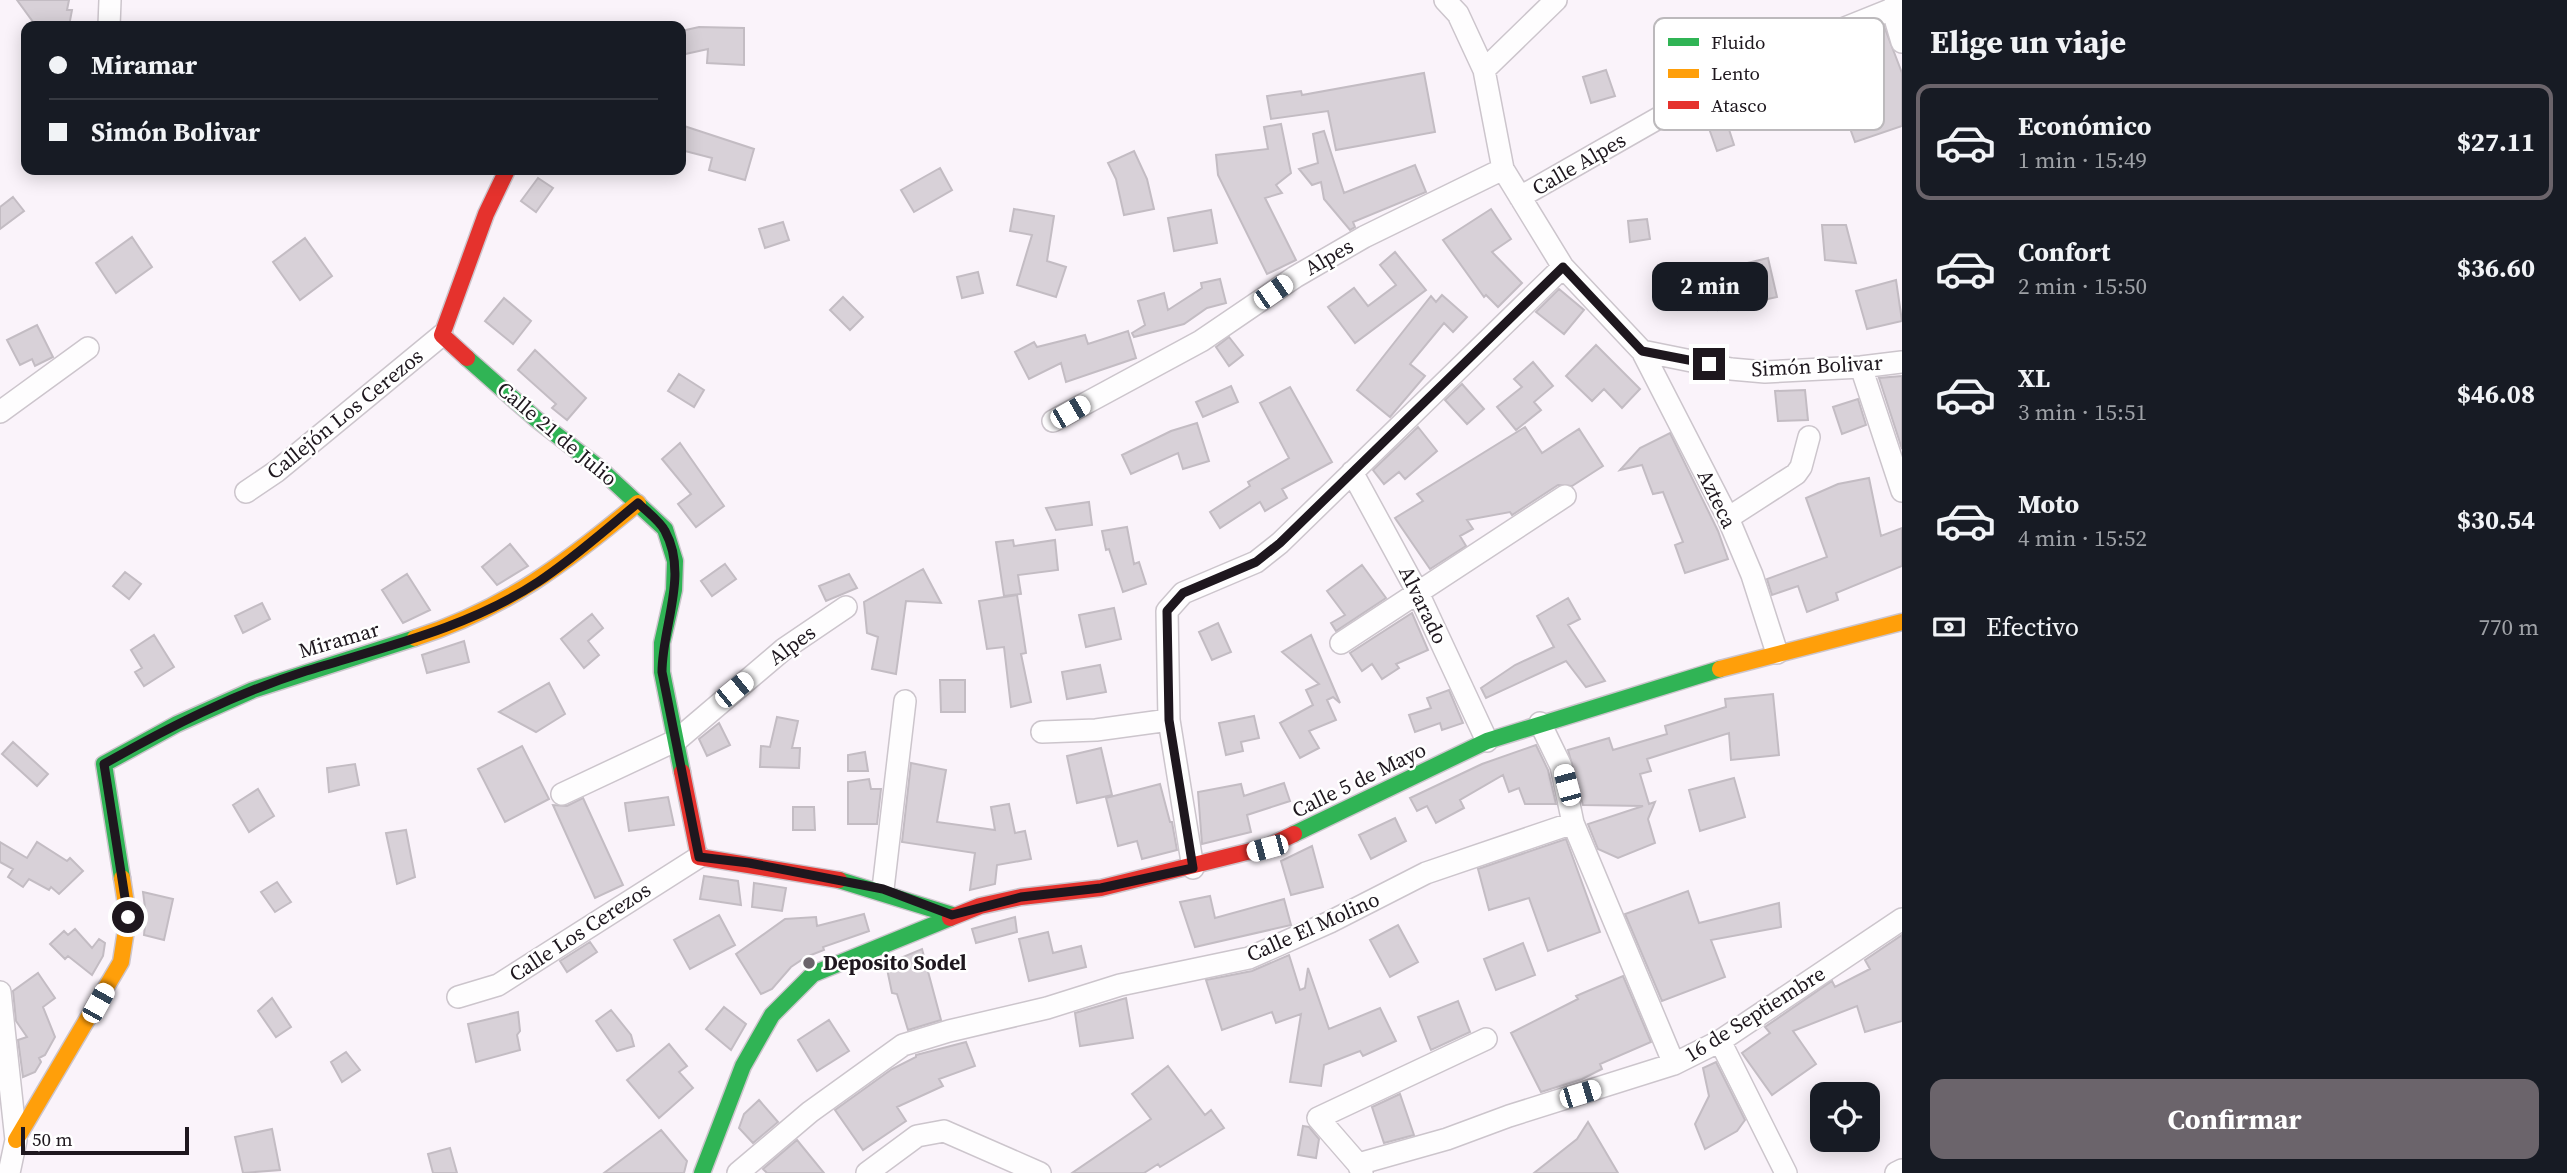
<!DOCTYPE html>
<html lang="es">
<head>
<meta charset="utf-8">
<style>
  :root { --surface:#171b24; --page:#242831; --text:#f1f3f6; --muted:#9ea1a6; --line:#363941; --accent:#6b646b }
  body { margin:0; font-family:"Source Serif 4",serif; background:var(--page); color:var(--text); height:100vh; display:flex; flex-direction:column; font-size:26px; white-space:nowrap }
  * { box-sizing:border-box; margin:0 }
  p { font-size:23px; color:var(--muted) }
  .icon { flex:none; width:38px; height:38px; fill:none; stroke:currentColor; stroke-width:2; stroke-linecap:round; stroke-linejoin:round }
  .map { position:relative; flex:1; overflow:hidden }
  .sheet { display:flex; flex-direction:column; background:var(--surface); width:665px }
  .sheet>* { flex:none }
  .top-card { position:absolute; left:21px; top:21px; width:665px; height:154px; border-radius:14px; box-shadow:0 4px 18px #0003; display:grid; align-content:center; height:154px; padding:0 28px; background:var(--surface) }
  .fabs { position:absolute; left:1810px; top:1082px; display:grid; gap:14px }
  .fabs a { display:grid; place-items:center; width:70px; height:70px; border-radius:14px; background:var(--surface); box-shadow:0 4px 18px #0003; font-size:35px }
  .scale { position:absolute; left:21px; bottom:18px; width:168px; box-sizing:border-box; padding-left:7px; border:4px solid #1e171e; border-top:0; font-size:19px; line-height:24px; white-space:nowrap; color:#1e171e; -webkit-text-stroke:5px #fff; paint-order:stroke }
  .end { position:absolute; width:32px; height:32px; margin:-16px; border:9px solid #1e171e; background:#fff; box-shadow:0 0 0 4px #fff }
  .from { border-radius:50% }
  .bubble { position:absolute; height:49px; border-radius:14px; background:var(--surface); box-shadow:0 4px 18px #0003; font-size:23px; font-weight:700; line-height:49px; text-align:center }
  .car { position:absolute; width:21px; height:42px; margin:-21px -10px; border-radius:9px; box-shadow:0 0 5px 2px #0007; background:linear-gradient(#fff 24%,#345 0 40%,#fff 0 76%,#345 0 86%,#fff 0) }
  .top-card b { display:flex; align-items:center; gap:24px; height:66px; font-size:26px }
  .top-card b+b { border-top:2px solid var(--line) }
  .top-card i { width:18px; height:18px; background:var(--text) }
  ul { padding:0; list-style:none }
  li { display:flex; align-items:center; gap:21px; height:116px; margin:0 14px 10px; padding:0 14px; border:4px solid transparent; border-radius:14px }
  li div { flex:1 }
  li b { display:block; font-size:26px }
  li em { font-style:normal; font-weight:700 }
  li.active { border-color:var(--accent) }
  li>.icon { width:63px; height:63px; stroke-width:1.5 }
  h2 { padding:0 28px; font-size:32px; line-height:84px }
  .pay { display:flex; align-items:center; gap:18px; height:77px; padding:0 28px; font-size:26px }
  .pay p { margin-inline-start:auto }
  .cta { display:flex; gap:14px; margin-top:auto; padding:14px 28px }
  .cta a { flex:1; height:80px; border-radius:14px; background:var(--accent); color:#fff; font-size:28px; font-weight:700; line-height:80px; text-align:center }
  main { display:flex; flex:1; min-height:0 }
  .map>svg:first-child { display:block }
</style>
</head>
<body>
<main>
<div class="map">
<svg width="1902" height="1173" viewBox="0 0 1902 1173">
  <rect width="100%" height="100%" fill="#faf3fa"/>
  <path fill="#d8d1d8" stroke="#c3bcc3" stroke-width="2" d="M17,0H69L67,10H72L69,26H36Z
    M1884,26L1902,73V126L1855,142L1822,51Z
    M699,27L744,28V65L707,63L708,49L681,55V31Z
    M1606,70L1615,96L1591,103L1583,77Z
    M1424,73L1435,132L1336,150L1328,111L1271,119L1267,96L1301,91L1302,95Z
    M1724,114L1734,145L1717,151L1706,120Z
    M1281,124L1291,173L1276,185L1282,193L1265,198L1296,260L1267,274L1218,175L1216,155L1268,149L1264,127Z
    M681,125L754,149L745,180L709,170L712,158L681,150Z
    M1324,131L1344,193L1415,165L1426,192L1353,222L1355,227L1350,230L1324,199L1321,182L1312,185L1299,169L1318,163L1313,134Z
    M1134,151L1147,179L1154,209L1124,215L1116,179L1108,163Z
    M940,168L952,190L914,212L901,190Z
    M538,178L553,188L536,212L521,201Z
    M13,197L24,211L0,229V207Z
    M1014,209L1054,216L1047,261L1066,267L1056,297L1017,285L1032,235L1010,231Z
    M1491,209L1511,239L1492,252L1522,283L1498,307L1486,295L1484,297L1443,240Z
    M1211,210L1217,243L1174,251L1168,218Z
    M1647,219L1650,239L1630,242L1628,221Z
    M783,222L789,240L765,248L759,229Z
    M1822,225H1846L1856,263L1825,260Z
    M132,237L152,267L116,293L96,263Z
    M305,238L332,276L300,300L273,262Z
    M1395,252L1426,290L1355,343L1328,307L1354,288L1368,306L1396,285L1380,265Z
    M1768,258L1777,297L1718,310L1713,290L1739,285L1735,266Z
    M978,272L983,293L962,298L957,277Z
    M1220,279L1226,303L1207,308L1184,324L1134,337L1132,333L1145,325L1138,301L1164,293L1168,310L1202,288L1201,283Z
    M1896,280L1902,321L1867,329L1856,291Z
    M1559,289L1584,310L1564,334L1536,312Z
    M1442,295L1467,317L1453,332L1444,323L1410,364L1425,376L1390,417L1357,390L1431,296L1436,302Z
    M843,297L863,317L850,330L830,310Z
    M504,298L531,321L513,344L485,321Z
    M37,325L53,357L35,366L32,359L20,365L7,340Z
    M1128,331L1136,358L1066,382L1061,363L1029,379L1015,352L1034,342L1037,347L1085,335L1088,344Z
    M1229,337L1243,355L1229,366L1216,347Z
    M1596,345L1640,389L1622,408L1604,389L1592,401L1566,376Z
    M535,350L586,398L567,420L552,408L556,404L518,370Z
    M1533,362L1553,386L1534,402L1541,410L1516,430L1497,407L1522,387L1514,379Z
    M679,374L704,390L694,407L668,391Z
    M1902,376V449L1879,378Z
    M1462,384L1484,409L1467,424L1445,400Z
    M1231,386L1238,402L1203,417L1196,402Z
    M1290,387L1332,462L1282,489L1287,498L1265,511L1260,502L1220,528L1210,512L1250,486L1248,482L1289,458L1260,403Z
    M1805,390L1808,420L1778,421L1775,391Z
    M1858,399L1866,425L1842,434L1833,407Z
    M1197,423L1209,461L1183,469L1178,453L1131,474L1122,455L1171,431Z
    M1418,427L1437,451L1405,479L1399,472L1384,484L1373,470Z
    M1525,427L1542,453L1579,429L1603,466L1572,486L1558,485L1512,515L1510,512L1467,520L1473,529L1460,536L1466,546L1430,569L1395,518L1423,501L1417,494Z
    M1670,433L1718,531L1728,559L1685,573L1675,545L1683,542L1663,492L1653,494L1642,465L1620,470L1640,448Z
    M680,443L724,506L696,527L678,504L691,494L662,459Z
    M1869,478L1881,536L1902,528V566L1836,593L1838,600L1807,612L1798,586L1772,595L1767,579L1827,557L1806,498L1838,484Z
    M1089,502L1092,525L1056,530L1046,508Z
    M1127,527L1134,564L1139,562L1146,584L1123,592L1109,549L1106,550L1102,531Z
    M1013,540L1014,546L1055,540L1058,570L1018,575L1021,594L1004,596L996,542Z
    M510,544L528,566L497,585L482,567Z
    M725,564L736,579L712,596L701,581Z
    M1362,565L1386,598L1336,631L1331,623L1345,615L1327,591Z
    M923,569L941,603L906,601L896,674L872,669L878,637L867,633L864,602Z
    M125,572L141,584L129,599L113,586Z
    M407,574L430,610L403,623L382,590Z
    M849,574L857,588L826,601L819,586Z
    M1017,595L1026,653L1021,654L1031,702L1011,707L1004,647L987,649L979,601Z
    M1568,598L1580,619L1568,625L1605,681L1586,687L1566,661L1486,698L1481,688L1515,665L1554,647L1537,616Z
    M262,603L270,619L243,633L235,616Z
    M1114,608L1121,639L1086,647L1079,615Z
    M1412,613L1428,650L1396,664L1399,668L1382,679L1372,664L1362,671L1350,653Z
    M592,614L603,628L588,641L599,655L584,668L561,639Z
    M1218,623L1231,652L1212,660L1199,632Z
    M154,635L174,667L144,686L135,672L142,668L131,650Z
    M1311,635L1340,703L1333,697L1327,700L1336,720L1309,731L1319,748L1300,758L1280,723L1313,705L1306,690L1319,684L1282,652Z
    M464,641L469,662L427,673L422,655Z
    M1100,665L1106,692L1067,699L1062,672Z
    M940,680H965V712H941Z
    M549,683L565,714L536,732L499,712Z
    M1449,690L1463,723L1442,730L1440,723L1415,732L1409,715L1431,708L1427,698Z
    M1773,694L1779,755L1731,760L1729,733L1647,759L1651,771L1640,774L1649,804L1655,802L1648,819L1655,843L1618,858L1598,849L1588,824L1643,806L1583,805L1568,750L1609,738L1613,750L1667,734L1665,726L1726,707L1725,699Z
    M1254,716L1259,738L1241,742L1243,751L1226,755L1219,723Z
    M777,717L798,721L792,748H800L799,768L760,767L761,746L770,747Z
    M719,723L730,745L707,756L699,739Z
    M13,742L48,774L37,786L2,754Z
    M1536,745L1548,770L1556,804H1525L1519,788L1509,792L1503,775L1460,800L1464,808L1436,823L1427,806L1417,811L1410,798L1482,764Z
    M522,746L549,799L505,822L478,769Z
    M1101,748L1112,795L1077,803L1067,756Z
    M865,752L868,771H848V755Z
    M911,763L946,770L937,822L995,830L991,807L1009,804L1015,833L1025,831L1031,859L997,865L995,884L970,890L975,853L902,842Z
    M355,764L359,785L329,792L327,768Z
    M1734,778L1745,817L1700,831L1689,790Z
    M869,779L871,789H881L877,824H848V782Z
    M1284,783L1290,801L1247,815L1251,832L1202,844L1198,792L1241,784L1244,796Z
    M1160,784L1170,822H1172L1177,850L1142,859L1137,841L1118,846L1106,798Z
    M258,789L274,816L249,832L233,805Z
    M668,797L674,825L629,831L625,803Z
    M583,798L623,885L595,898L553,805L567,806Z
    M793,807H814L815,830H793Z
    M1395,818L1406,841L1371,859L1359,835Z
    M406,830L415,877L397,884L386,833Z
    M1566,839L1600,932L1548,951L1529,898L1489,910L1478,869Z
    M0,842L27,858L37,842L67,861L70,858L83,871L59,894L51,887L49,890L29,879L23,887L8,877L13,869L0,862Z
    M1312,846L1323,887L1291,895L1281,861Z
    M704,876L738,881L741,905L700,899Z
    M277,882L291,902L275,912L261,892Z
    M754,883L786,888L782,911L752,907Z
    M1688,891L1699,923L1779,903L1781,927L1711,940L1725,977L1662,1001L1625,914Z
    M143,892L173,899L164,940L144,935L146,915Z
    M1210,896L1215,918L1284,899L1291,925L1195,947L1180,902Z
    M864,914L869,931L823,947L824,950L806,957L791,967L772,989L761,994L736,954L785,919L816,917L817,926Z
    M719,915L735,945L690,969L674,940Z
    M1015,917L1017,932L976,943L972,929Z
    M1398,925L1418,962L1390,977L1370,940Z
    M75,929L92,948L99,939L105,943L103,956L92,975L68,956L65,959L50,944L64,931L68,935Z
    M1048,932L1053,953L1081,946L1086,967L1029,981L1019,939Z
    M1902,935V1021L1865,1032L1857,1006L1793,1031L1816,1064L1772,1095L1742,1053L1770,1033L1765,1027L1832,981L1835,987L1870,969L1865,960Z
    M590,942L597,952L567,972L560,961Z
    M1523,943L1535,975L1496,990L1484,959Z
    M922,949L941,1020L908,1030L897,994L892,993L886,964Z
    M1289,955L1300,990L1305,988L1308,968L1329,1029L1380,1008L1396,1041L1363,1056L1360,1051L1324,1065L1321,1086L1290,1082L1301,1014L1276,1023L1272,1012L1222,1030L1206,980L1252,971Z
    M38,973L55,998L43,1007L55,1037L45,1055L39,1058L41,1062L35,1072L23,1077L18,1040L27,1037L16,1021L13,991Z
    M1623,976L1651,1042L1600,1064L1602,1069L1582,1079L1541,1092L1511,1033L1578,999L1576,996Z
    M272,998L291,1027L276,1037L258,1011Z
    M1126,998L1133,1038L1080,1046L1075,1013Z
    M1458,1001L1470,1032L1431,1050L1418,1017Z
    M724,1007L746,1024L731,1050L706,1029Z
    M611,1010L631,1035L634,1046L617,1051L596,1021Z
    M518,1012L520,1031L517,1035L520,1050L476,1062L468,1024Z
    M829,1020L849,1051L817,1071L798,1040Z
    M966,1042L975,1066L939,1079L943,1086L897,1107L906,1121L863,1150L835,1110L892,1069L916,1057V1055Z
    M669,1044L687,1066L679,1072L693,1088L659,1118L627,1080Z
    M346,1052L360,1070L342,1082L331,1062Z
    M1716,1062L1745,1120L1737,1131L1705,1149L1695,1124L1709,1096L1703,1068Z
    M1168,1066L1205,1115L1211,1110L1224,1128L1160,1167L1158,1164L1144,1173H1072L1151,1119L1132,1094Z
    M1400,1094L1414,1135L1384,1143L1372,1107Z
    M759,1100L778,1122L753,1143L739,1128L744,1114Z
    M1588,1122L1618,1173H1534L1577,1139Z
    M1303,1126L1309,1127L1319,1139L1316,1158L1298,1155Z
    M272,1129L280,1170L243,1173L235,1137Z
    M661,1130L687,1161L684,1173H604Z
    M797,1140L824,1173H767L763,1169Z
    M450,1148L457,1173H433L428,1154Z"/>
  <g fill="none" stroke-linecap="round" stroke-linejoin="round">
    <defs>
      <path id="street" d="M1445,0L1458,14L1484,70L1503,169L1563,267L1642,351L1731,369L1765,372L1861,367L1902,362
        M1892,8L1902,42
        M109,26L110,0
        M1484,70L1556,0
        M1520,197L1748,67L1902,5
        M1642,351L1728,518L1752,575L1777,653
        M1861,367L1902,491
        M0,412L88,348
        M1053,421L1201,341L1295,277L1364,237L1503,169
        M1352,472L1419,595L1487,741
        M246,492L277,471L442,335
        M1728,518L1796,474L1801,467L1809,437
        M1341,643L1565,496
        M1042,732L1096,730L1169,720
        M562,794L677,740L784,649L846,607
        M1573,823L1674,1064
        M1193,868L1169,720L1167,611L1183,593L1256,562L1280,543L1563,267
        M883,889L905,701
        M0,992L16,1140L9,1173
        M458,997L498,985L699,857
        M1720,1041L1786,1173
        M1358,1164L1447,1139L1509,1116L1674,1064L1720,1041L1902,919
        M738,1173L810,1112L903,1045L949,1031L1047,1008L1120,985L1249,958L1330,922L1426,873L1573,823L1561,766L1540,723
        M867,1173L917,1136L944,1131L1040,1173
        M1362,1173L1358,1164L1318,1118L1486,1039
        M1896,1173L1902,1170"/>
      <path id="fast" d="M467,358L536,419L598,467L665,529L675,561L674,590L662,643V672L682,772
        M1294,834L1487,741L1720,669
        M122,878L104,764L177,724L253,690L415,638
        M839,880L952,915
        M702,1173L743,1066L772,1015L813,974L950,918"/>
      <path id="slow" d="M415,638C505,609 566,563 638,503
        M1720,669L1902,622
        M16,1140L121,962L128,917L122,878"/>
      <path id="jam" d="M467,358L442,335L486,214L507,170
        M682,772L699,857L839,880
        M950,918L980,906L1021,897L1101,888L1267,847L1294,834"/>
    </defs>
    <use href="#street" stroke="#ccc5cc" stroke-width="24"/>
    <use href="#fast" stroke="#ccc5cc" stroke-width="19"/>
    <use href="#slow" stroke="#ccc5cc" stroke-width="19"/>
    <use href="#jam" stroke="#ccc5cc" stroke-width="19"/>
    <use href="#street" stroke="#fefdfe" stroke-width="21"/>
    <use href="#fast" stroke="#30b455" stroke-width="16"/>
    <use href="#slow" stroke="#ff9f0a" stroke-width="16"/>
    <use href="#jam" stroke="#e5322d" stroke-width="16"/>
  </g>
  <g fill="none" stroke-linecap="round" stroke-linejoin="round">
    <path stroke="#1e171e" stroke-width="9" d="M128,917L104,764C169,727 234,694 306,671C384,647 468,628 538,582C573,559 605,530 638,503C646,511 660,521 665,531C689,575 662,626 662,672L699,857L749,863L883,889L952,915L1021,897L1101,888L1193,868L1169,720L1167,611L1183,593L1256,562L1280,543L1563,267L1642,351L1709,364"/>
  </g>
  <circle fill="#6b646b" stroke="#fff" stroke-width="2.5" cx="809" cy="963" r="7"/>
  <g text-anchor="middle" stroke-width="5" stroke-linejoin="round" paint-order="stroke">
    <g font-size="21" fill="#1e171e" stroke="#fff">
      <text transform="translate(1579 164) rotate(-30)" y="7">Calle Alpes</text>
      <text transform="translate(1329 257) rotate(-30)" y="7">Alpes</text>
      <text transform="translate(1817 366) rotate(-3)" y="7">Simón Bolivar</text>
      <text transform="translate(345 414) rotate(-39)" y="7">Callejón Los Cerezos</text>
      <text transform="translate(557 434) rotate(40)" y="7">Calle 21 de Julio</text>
      <text transform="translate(1717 499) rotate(64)" y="7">Azteca</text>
      <text transform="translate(1423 605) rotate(64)" y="7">Alvarado</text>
      <text transform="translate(339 640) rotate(-16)" y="7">Miramar</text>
      <text transform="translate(792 645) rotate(-36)" y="7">Alpes</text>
      <text transform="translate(1359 780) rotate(-26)" y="7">Calle 5 de Mayo</text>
      <text transform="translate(1313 927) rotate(-24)" y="7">Calle El Molino</text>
      <text transform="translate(580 932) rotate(-33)" y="7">Calle Los Cerezos</text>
      <text transform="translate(1755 1014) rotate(-32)" y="7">16 de Septiembre</text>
    </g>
    <g font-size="21" font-weight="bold" fill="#1e171e" stroke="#fff" text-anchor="start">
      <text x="823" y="970">Deposito Sodel</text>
    </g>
  </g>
  <rect x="1654" y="18" width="230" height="112" rx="10" fill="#fff" stroke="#bcb9bc" stroke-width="2"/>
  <rect x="1668" y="38" width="31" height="8" fill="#30b455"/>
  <rect x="1668" y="69" width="31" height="9" fill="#ff9f0a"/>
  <rect x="1668" y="101" width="31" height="8" fill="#e5322d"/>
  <g font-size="19" fill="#1e171e">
    <text x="1711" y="49">Fluido</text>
    <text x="1711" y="80">Lento</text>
    <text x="1711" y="112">Atasco</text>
  </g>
</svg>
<div class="fabs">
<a><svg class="icon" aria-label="locate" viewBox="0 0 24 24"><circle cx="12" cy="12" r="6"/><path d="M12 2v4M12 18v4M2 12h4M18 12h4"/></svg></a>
</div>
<div class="scale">50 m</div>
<i class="end from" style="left:128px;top:917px"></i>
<i class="end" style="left:1709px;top:364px"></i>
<div class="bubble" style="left:1652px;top:262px;width:116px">2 min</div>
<i class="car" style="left:1273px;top:292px;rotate:55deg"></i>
<i class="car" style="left:1070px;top:412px;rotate:60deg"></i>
<i class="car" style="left:734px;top:690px;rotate:51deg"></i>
<i class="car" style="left:1567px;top:785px;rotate:345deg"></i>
<i class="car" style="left:1267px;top:848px;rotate:255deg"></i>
<i class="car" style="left:98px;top:1003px;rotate:29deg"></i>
<i class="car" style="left:1580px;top:1094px;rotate:73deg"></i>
<div class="top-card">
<b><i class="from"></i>Miramar</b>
<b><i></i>Simón Bolivar</b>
</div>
</div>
<section class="sheet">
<h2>Elige un viaje</h2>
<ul>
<li class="active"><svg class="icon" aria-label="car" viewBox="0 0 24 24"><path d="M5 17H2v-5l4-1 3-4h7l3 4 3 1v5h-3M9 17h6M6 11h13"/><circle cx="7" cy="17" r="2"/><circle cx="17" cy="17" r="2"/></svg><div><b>Económico</b><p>1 min · 15:49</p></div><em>$27.11</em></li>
<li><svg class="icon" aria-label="car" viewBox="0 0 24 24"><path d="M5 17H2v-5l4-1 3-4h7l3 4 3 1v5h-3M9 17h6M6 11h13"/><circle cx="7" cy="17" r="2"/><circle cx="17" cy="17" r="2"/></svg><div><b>Confort</b><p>2 min · 15:50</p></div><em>$36.60</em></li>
<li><svg class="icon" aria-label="car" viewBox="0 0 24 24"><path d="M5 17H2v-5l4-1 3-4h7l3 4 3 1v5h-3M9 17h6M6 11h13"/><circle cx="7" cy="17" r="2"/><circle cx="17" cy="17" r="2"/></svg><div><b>XL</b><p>3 min · 15:51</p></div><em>$46.08</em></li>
<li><svg class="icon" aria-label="car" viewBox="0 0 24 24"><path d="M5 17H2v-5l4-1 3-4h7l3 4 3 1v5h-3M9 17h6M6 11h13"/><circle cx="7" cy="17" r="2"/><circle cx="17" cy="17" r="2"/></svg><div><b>Moto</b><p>4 min · 15:52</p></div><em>$30.54</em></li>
</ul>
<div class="pay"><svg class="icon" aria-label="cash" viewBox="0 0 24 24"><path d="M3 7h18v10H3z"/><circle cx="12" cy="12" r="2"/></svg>Efectivo<p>770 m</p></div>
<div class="cta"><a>Confirmar</a></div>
</section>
</main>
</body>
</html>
